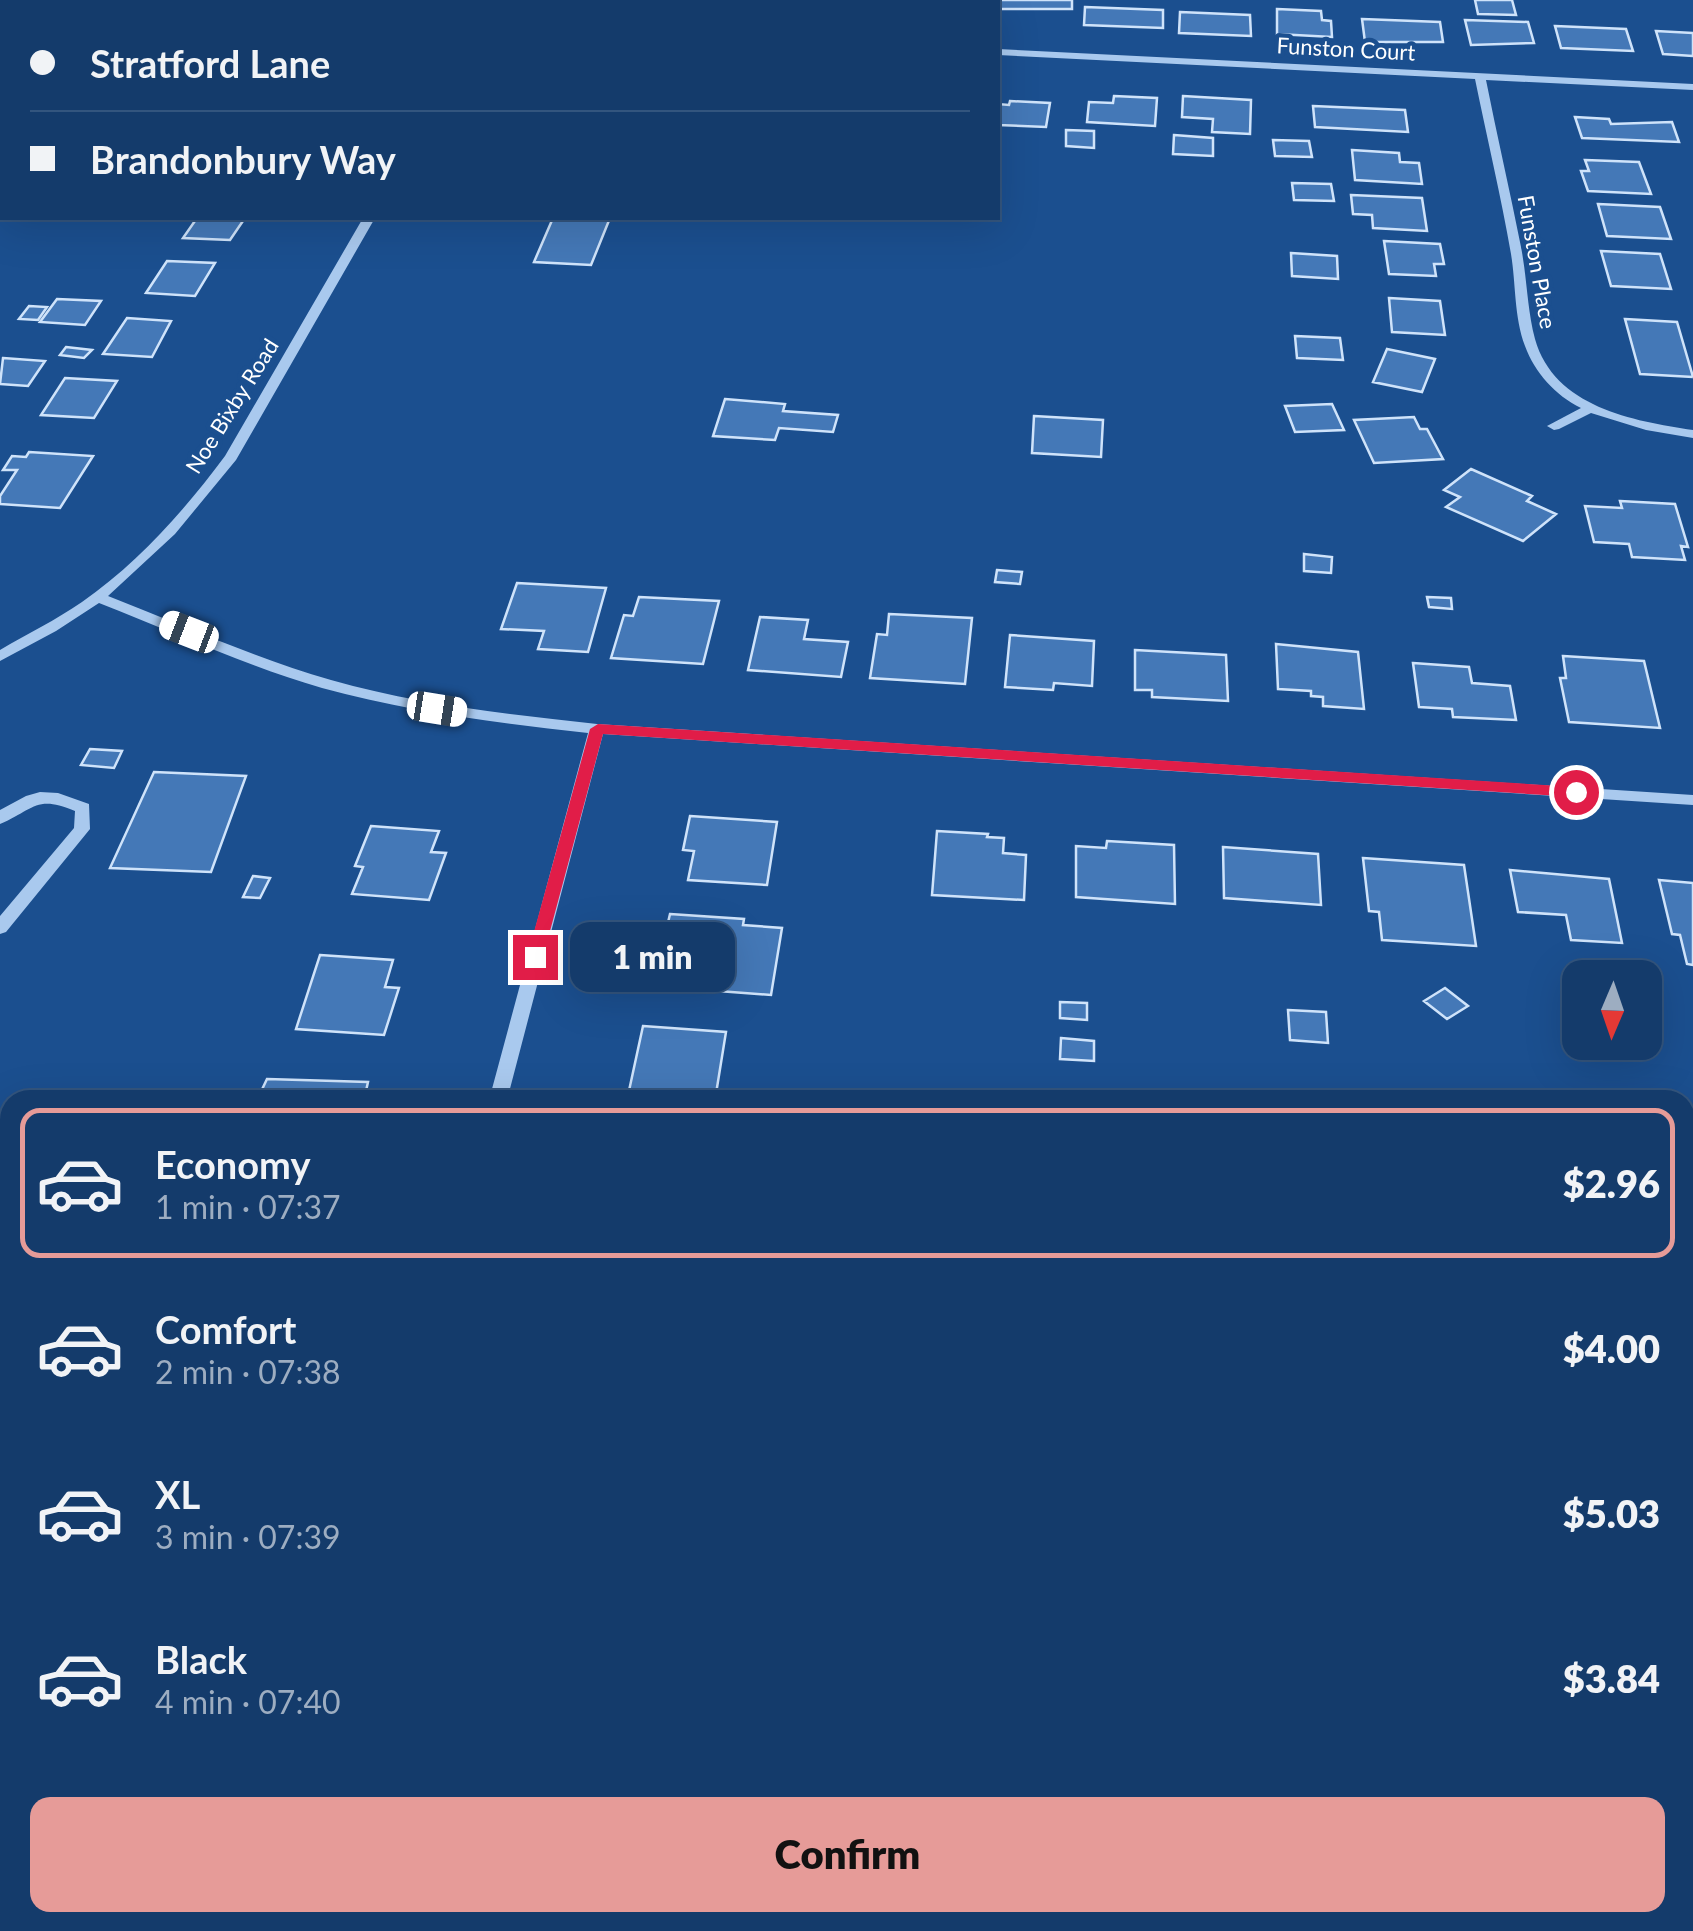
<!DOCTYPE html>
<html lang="en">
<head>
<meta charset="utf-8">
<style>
  :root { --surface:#143b6b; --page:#1d4271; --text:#f1f3f6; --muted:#9dadc1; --line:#33557e; --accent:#e69b98 }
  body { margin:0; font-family:Lato,sans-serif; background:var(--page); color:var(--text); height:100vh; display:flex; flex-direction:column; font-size:38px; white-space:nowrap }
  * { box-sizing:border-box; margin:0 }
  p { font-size:32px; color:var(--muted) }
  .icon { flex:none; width:55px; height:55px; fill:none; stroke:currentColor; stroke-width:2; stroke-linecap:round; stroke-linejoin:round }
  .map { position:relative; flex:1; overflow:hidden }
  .sheet { position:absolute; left:0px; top:1090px; width:1695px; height:842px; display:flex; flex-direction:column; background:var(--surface); border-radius:30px 30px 0 0; box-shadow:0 10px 40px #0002,0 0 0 2px var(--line) }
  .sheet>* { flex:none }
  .banner { position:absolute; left:0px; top:0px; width:1000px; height:220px; box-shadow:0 10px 40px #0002,0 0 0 2px var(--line); display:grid; align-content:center; height:220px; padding:0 30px; background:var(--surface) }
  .needle { width:65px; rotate:182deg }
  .buttons { position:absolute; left:1562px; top:960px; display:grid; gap:20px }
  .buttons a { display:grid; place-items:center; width:100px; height:100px; border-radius:20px; background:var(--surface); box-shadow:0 10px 40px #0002,0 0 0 2px var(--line); font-size:50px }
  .end { position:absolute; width:45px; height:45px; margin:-22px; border:12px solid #e11d48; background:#fff; box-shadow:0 0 0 5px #fff }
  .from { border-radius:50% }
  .bubble { position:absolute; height:70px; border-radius:20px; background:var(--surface); box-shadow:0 10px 40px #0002,0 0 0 2px var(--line); font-size:32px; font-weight:800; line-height:70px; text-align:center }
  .car { position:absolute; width:30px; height:60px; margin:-30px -15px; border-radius:12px; box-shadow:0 0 8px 2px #0007; background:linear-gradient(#fff 24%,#345 0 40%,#fff 0 76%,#345 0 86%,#fff 0) }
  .banner b { display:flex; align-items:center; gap:35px; height:95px; font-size:38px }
  .banner b+b { border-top:2px solid var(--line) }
  .banner i { width:25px; height:25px; background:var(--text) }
  ul { padding:18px 0 0; list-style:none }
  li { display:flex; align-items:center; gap:30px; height:150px; margin:0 20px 15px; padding:0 10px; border:5px solid transparent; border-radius:20px }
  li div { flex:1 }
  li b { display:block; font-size:38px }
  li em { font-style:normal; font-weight:800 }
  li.active { border-color:var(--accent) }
  li>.icon { width:90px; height:90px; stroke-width:1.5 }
  .button { display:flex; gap:20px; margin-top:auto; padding:20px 30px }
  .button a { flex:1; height:115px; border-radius:20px; background:var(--accent); color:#111; font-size:40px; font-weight:800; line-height:115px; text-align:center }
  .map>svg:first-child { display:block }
</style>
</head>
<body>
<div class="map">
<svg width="1693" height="1931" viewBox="0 0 1693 1931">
  <rect width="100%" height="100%" fill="#1b4f8f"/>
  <path fill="#4478b7" stroke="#cfe3fa" stroke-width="2.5" d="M994,0H1072V9H998Z
    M1475,0H1512L1516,15L1478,14Z
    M1085,7L1163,10V28L1084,25Z
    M1277,9L1321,11L1322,20L1331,21L1332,37L1277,34Z
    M1180,12L1250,15L1251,36L1179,33Z
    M1362,19L1440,22L1443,42H1365Z
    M1465,20L1528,22L1534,43L1471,45Z
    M1555,26L1626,29L1633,51L1561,48Z
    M1656,31L1693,33V56L1663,54Z
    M1114,96L1157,98L1155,126L1087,122L1089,102L1113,103Z
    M1183,96L1251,100L1250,134L1212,132L1213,119L1182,117Z
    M1010,101L1050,103L1046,127L998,125V104L1009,105Z
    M1313,106L1405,110L1408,132L1315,127Z
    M1575,117L1609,119L1611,124L1672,122L1679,142L1582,138Z
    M1066,130L1094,131V148L1066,146Z
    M1174,135L1213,138V156L1173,154Z
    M1273,140L1309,141L1312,157L1275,156Z
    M1352,150L1399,153L1400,162L1419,163L1422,184L1355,180Z
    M1585,160L1639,162L1651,194L1588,191L1581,171H1589Z
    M1292,183L1331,184L1334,201L1294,200Z
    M1351,195L1422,198L1427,231L1373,228L1372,215L1353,214Z
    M1598,204L1660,207L1671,239L1607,236Z
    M197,218H245L230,240L183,238Z
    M553,218H610L591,265L534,262Z
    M1384,241L1440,244L1444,264H1434L1436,276L1389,274Z
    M1601,251L1660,254L1671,289L1611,286Z
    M1291,253L1337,256L1338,279L1292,276Z
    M167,261L215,263L195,296L146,293Z
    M1389,298L1440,301L1445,335L1392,332Z
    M57,299L101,301L85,325L40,322Z
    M29,306L47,307L38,320L19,319Z
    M127,318L171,321L152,357L103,354Z
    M1625,319L1677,322L1693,377L1640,374Z
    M1295,336L1340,338L1343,360L1297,358Z
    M66,347L92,350L84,358L60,355Z
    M1387,349L1435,359L1422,392L1373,382Z
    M3,358L45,361L28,386L0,384Z
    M65,378L117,381L94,418L41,415Z
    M725,399L785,404L783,411L838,415L833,432L779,428L775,440L713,436Z
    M1332,404L1344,430L1295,432L1285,406Z
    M1034,416L1103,420L1101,457L1032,453Z
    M1414,417L1420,429H1427L1443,459L1374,463L1354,420Z
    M29,452L93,456L60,508L0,504V496L17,470H3L12,456L26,457Z
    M1471,469L1532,496L1527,501L1556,514L1523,541L1446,507L1460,497L1444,490Z
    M1620,501L1675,504L1688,547L1681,546L1685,560L1632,557L1629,544L1594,542L1585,506L1622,508Z
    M1304,554L1332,557L1331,573L1304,571Z
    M997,570L1022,572L1020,584L995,582Z
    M517,583L606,588L588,652L538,649L544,631L501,629Z
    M639,597L719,601L703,664L611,658L624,615L633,616Z
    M1427,597L1451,598L1452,609L1429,607Z
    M889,614L972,618L965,684L870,678L877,634L887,635Z
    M760,617L808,620L804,639L848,642L841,677L748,670Z
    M1010,635L1094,641L1092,686L1054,683L1053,690L1005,687Z
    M1276,644L1358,652L1364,709L1323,706V697L1311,696V691L1278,689Z
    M1135,650L1226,655L1228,701L1152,697V690H1135Z
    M1563,656L1644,661L1660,728L1569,722L1560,678H1566Z
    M1413,663L1469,667L1472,683L1510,686L1516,720L1453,717L1452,709L1419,707Z
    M90,749L122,751L114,768L81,765Z
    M154,772L246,776L211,872L110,868Z
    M690,816L777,822L767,885L688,880L694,851L683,850Z
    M371,826L439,831L431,852L446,853L429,900L352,894L363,867L355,866Z
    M937,831L988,834L987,837L1004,838L1003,853L1026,855L1024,900L932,895Z
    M1107,841L1174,845L1175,904L1076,897V846L1106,848Z
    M1223,847L1318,854L1321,905L1224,898Z
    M1363,858L1464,865L1476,946L1382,940L1379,912L1369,911Z
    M1510,870L1609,879L1622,943L1571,940L1566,915L1518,912Z
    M253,876L270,878L260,898L243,897Z
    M1659,880L1693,883V965L1687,964L1680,935L1672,934Z
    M670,914L744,919L743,925L782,928L771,995L653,986Z
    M320,955L393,960L385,987L399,988L384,1035L296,1029Z
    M1445,988L1468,1006L1447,1019L1424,1001Z
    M1060,1002L1087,1003V1020L1060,1018Z
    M1288,1010L1326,1012L1328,1043L1290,1040Z
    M643,1026L726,1032L715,1100H627Z
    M1061,1038L1094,1041V1061L1060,1059Z
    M267,1079L368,1082L364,1100H257Z
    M1685,1257L1693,1261V1375L1685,1372Z
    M1685,1687L1693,1692V1805L1685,1800Z"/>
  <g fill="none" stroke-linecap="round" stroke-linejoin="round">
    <path fill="#a9c9ee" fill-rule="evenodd" d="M998,49L1693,84V90L1486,80C1497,136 1510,191 1521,247C1527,277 1527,309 1535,339C1554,407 1633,421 1693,430V438L1646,430L1591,413L1559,429L1554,430L1547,426L1581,408C1555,395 1535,373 1525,346C1514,317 1516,284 1511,254C1501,196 1487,138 1475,79L998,55Z
      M363,218H375L236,460L175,534L108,596C182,625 255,658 331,680C418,705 508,714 597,724L1693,795V805L603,734L507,1100H489L588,733C499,723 409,712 322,688C246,666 173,632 99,603L56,631L0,661V650C27,634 56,620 82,602C138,563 184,511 225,456Z
      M40,792L58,793L89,804L90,829L6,932L0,934V916L74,828L75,811C36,794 33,810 0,824V810L26,796Z
      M1685,1507L1693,1510V1533L1685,1530Z"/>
  </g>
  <path fill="#e11d48" d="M598,724L1576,787L1583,792L1576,797L603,734L543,957L535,963L527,957L590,729Z"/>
  <g text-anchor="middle" stroke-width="9" stroke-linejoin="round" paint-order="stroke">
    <g font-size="22" fill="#fff" stroke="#1b4f8f">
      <text transform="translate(1346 49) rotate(3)" y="8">Funston Court</text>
      <text transform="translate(1537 262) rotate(80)" y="8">Funston Place</text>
      <text transform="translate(232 406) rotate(-58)" y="8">Noe Bixby Road</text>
    </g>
  </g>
</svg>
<div class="buttons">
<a><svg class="needle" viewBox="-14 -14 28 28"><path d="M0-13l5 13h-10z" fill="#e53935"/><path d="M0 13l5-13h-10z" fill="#9dadc1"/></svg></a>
</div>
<i class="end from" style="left:1576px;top:792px"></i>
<i class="end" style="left:535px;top:957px"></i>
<div class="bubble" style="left:570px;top:922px;width:165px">1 min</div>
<i class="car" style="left:189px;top:632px;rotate:291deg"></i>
<i class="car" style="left:437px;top:709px;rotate:99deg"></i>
<div class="banner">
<b><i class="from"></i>Stratford Lane</b>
<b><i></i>Brandonbury Way</b>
</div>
<section class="sheet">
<ul>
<li class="active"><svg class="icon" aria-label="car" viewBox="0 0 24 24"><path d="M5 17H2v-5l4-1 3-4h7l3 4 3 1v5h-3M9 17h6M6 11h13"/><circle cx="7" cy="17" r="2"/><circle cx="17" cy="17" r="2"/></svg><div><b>Economy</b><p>1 min · 07:37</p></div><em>$2.96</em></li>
<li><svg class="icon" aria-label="car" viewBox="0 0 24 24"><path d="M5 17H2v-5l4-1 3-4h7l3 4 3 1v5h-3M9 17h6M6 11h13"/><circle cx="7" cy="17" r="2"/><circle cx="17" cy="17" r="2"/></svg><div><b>Comfort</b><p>2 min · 07:38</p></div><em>$4.00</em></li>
<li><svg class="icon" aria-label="car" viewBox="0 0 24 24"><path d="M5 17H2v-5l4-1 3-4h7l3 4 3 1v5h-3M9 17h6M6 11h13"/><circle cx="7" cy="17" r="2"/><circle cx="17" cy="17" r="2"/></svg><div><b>XL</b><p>3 min · 07:39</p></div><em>$5.03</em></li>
<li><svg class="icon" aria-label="car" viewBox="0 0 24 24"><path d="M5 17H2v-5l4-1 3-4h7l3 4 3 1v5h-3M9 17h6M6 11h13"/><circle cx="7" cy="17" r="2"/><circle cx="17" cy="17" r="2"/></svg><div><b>Black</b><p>4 min · 07:40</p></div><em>$3.84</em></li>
</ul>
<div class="button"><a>Confirm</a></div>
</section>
</div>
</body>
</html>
